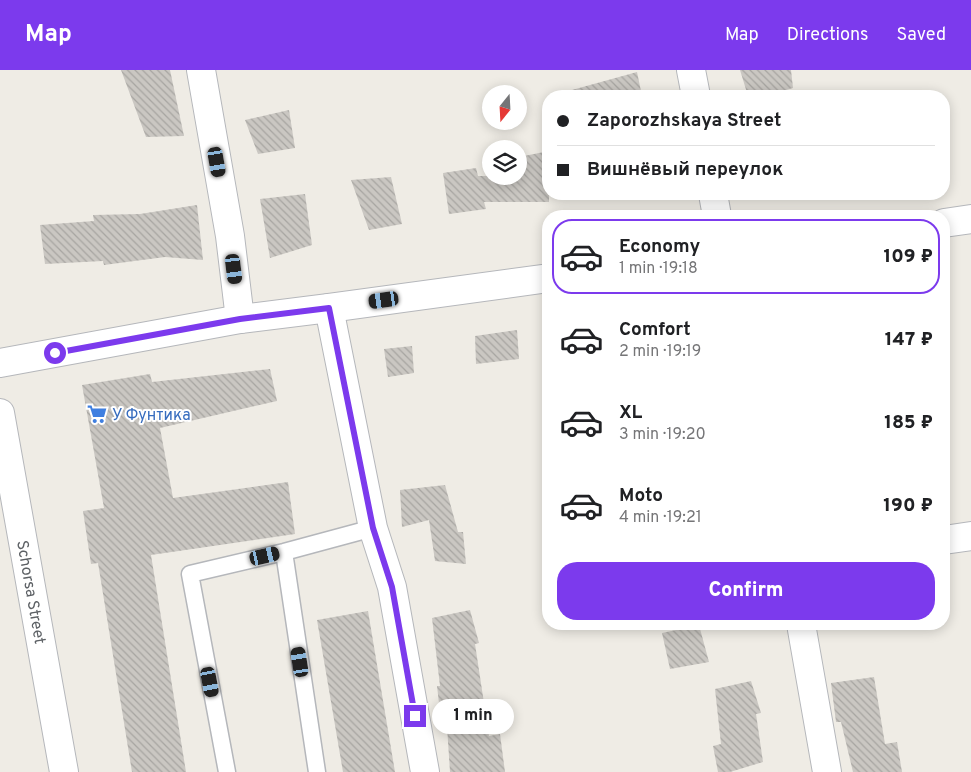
<!DOCTYPE html>
<html lang="en">
<head>
<meta charset="utf-8">
<style>
  :root { --surface:#fff; --page:#f6f6f6; --text:#202124; --muted:#757577; --line:#e0e0e0; --accent:#7c3aed }
  body { margin:0; font-family:Overpass,sans-serif; background:var(--page); color:var(--text); height:100vh; display:flex; flex-direction:column; font-size:19px; white-space:nowrap }
  * { box-sizing:border-box; margin:0 }
  p { font-size:16px; color:var(--muted) }
  .icon { flex:none; width:28px; height:28px; fill:none; stroke:currentColor; stroke-width:2; stroke-linecap:round; stroke-linejoin:round }
  .map { position:relative; flex:1; overflow:hidden }
  .details { position:absolute; left:542px; top:140px; width:408px; height:420px; display:flex; flex-direction:column; background:var(--surface); border-radius:20px; box-shadow:0 2px 12px #0003 }
  .details>* { flex:none }
  .banner { position:absolute; left:542px; top:20px; width:408px; height:110px; border-radius:20px; box-shadow:0 2px 12px #0003; display:grid; align-content:center; height:110px; padding:0 15px; background:var(--surface) }
  .needle { width:32px; rotate:198deg }
  .buttons { position:absolute; left:482px; top:15px; display:grid; gap:10px }
  .buttons a { display:grid; place-items:center; width:45px; height:45px; border-radius:50%; background:var(--surface); box-shadow:0 2px 12px #0003; font-size:25px }
  .end { position:absolute; width:22px; height:22px; margin:-11px; border:6px solid #7c3aed; background:#fff; box-shadow:0 0 0 2px #fff }
  .from { border-radius:50% }
  .bubble { position:absolute; height:35px; border-radius:18px; background:var(--surface); box-shadow:0 2px 12px #0003; font-size:16px; font-weight:800; line-height:35px; text-align:center }
  .car { position:absolute; width:15px; height:30px; margin:-15px -8px; border-radius:6px; box-shadow:0 0 4px 1px #0007; background:linear-gradient(#222 24%,#8ab4d8 0 40%,#222 0 76%,#8ab4d8 0 86%,#222 0) }
  .banner b { display:flex; align-items:center; gap:18px; height:48px; font-size:19px }
  .banner b+b { border-top:1px solid var(--line) }
  .banner i { width:12px; height:12px; background:var(--text) }
  ul { padding:9px 0 0; list-style:none }
  li { display:flex; align-items:center; gap:15px; height:75px; margin:0 10px 8px; padding:0 5px; border:2px solid transparent; border-radius:20px }
  li div { flex:1 }
  li b { display:block; font-size:19px }
  li em { font-style:normal; font-weight:800 }
  li.current { border-color:var(--accent) }
  li>.icon { width:45px; height:45px; stroke-width:1.5 }
  .cta { display:flex; gap:10px; margin-top:auto; padding:10px 15px }
  .cta a { flex:1; height:58px; border-radius:20px; background:var(--accent); color:#fff; font-size:20px; font-weight:800; line-height:58px; text-align:center }
  header { display:flex; align-items:center; gap:30px; box-sizing:border-box; height:70px; padding:0 25px; background:var(--accent); color:#fff }
  header strong { font-size:24px }
  nav { display:flex; gap:28px; margin-inline-start:auto; font-size:18px }
  .map>svg:first-child { display:block }
</style>
</head>
<body>
<header>
<strong>Map</strong>
<nav><a>Map</a><a>Directions</a><a>Saved</a></nav>
</header>
<div class="map">
<svg width="971" height="702" viewBox="0 0 971 702">
  <defs>
    <pattern id="building-back-hatch" width="6" height="6" patternUnits="userSpaceOnUse" patternTransform="scale(1.25)"><rect width="6" height="6" fill="#cac7c2"/><path d="M-1 5l2 2M0 0l6 6M5-1l2 2" fill="none" stroke="#a7a5a1"/></pattern>
  </defs>
  <rect width="100%" height="100%" fill="#efece5"/>
  <path fill="url(#building-back-hatch)" d="M121,0H170L184,66L146,67Z
    M740,0H791L793,18L765,26H748Z
    M637,2L642,26H573L572,20Z
    M289,40L295,78L258,84L245,50Z
    M549,81V132H484L486,139L449,144L443,103L476,98L478,106H519V87Z
    M391,107L402,154L369,160L351,110Z
    M305,124L312,175L270,188L260,129Z
    M197,135L203,190L165,187L104,195L103,191L45,194L40,155L94,151L93,145L140,144Z
    M517,260L519,289L476,294L475,266Z
    M412,276L414,303L388,307L384,279Z
    M270,299L277,331L160,358L173,428L288,412L295,464L151,485L186,702H132L98,493L91,494L83,441L104,438L82,315L150,304L152,312Z
    M445,415L458,462H463L466,494L435,491L429,450L402,457L400,420Z
    M470,540L479,573L475,574L489,666L500,664L505,702H450L446,641L440,642L437,616H440L432,548Z
    M368,541L395,702H343L317,550Z
    M699,555L709,592L670,599L662,563Z
    M874,607L885,674L897,672L902,702H853L841,652H836L831,613Z
    M751,611L761,643L756,644L763,692L730,702H718L713,676L721,674L715,619Z"/>
  <g fill="none" stroke-linecap="round" stroke-linejoin="round">
    <defs>
      <path id="service" d="M284,482L317,702
        M227,702L190,504L284,482L373,458"/>
      <path id="minor" d="M201,0L230,166L240,249
        M691,0L696,26
        M713,124L717,146
        M329,238L373,458L392,517L425,702
        M944,470L971,466
        M801,554L827,702"/>
      <path id="tertiary" d="M944,153L971,149
        M0,293L240,249L329,238L549,208
        M0,343L64,702"/>
    </defs>
    <use href="#service" stroke="#b5b7bb" stroke-width="19"/>
    <use href="#minor" stroke="#b5b7bb" stroke-width="30"/>
    <use href="#tertiary" stroke="#b5b7bb" stroke-width="30"/>
    <use href="#service" stroke="#fff" stroke-width="16"/>
    <use href="#minor" stroke="#fff" stroke-width="28"/>
    <use href="#tertiary" stroke="#fff" stroke-width="28"/>
  </g>
  <g fill="none" stroke-linecap="round" stroke-linejoin="round">
    <path stroke="#7c3aed" stroke-width="6" d="M55,283L240,249L329,238L373,458L392,517L415,646"/>
  </g>
  <defs>
    <symbol id="supermarket-bare" viewBox="-9 -9 18 18"><path d="M-6-5.5h2.5l.6 2H6L4.5 2H-2.5L-4.4-4H-6ZM-1.5 3.2a1.3 1.3 0 1 0 .1 0ZM3 3.2a1.3 1.3 0 1 0 .1 0Z" fill="#3f7fe0" stroke="#fff" stroke-width="2.5" paint-order="stroke"/></symbol>
  </defs>
  <g fill-rule="evenodd">
    <use href="#supermarket-bare" x="83" y="330" width="28" height="28"/>
  </g>
  <g text-anchor="middle" stroke-width="4" stroke-linejoin="round" paint-order="stroke">
    <g font-size="16" fill="#366cbe" stroke="#fff" text-anchor="start">
      <text x="112" y="350">У Фунтика</text>
    </g>
    <g font-size="16" fill="#5d6165" stroke="#fff">
      <text transform="translate(32 522) rotate(80)" y="6">Schorsa Street</text>
    </g>
  </g>
</svg>
<div class="buttons">
<a><svg class="needle" viewBox="-14 -14 28 28"><path d="M0-13l5 13h-10z" fill="#e53935"/><path d="M0 13l5-13h-10z" fill="#757577"/></svg></a>
<a><svg class="icon" aria-label="layers" viewBox="0 0 24 24"><path d="M12 4l9 5-9 5-9-5zM3 14l9 5 9-5"/></svg></a>
</div>
<i class="end from" style="left:55px;top:283px"></i>
<i class="end" style="left:415px;top:646px"></i>
<div class="bubble" style="left:432px;top:629px;width:82px">1 min</div>
<i class="car" style="left:217px;top:92px;rotate:170deg"></i>
<i class="car" style="left:234px;top:199px;rotate:173deg"></i>
<i class="car" style="left:384px;top:230px;rotate:262deg"></i>
<i class="car" style="left:265px;top:486px;rotate:77deg"></i>
<i class="car" style="left:300px;top:592px;rotate:351deg"></i>
<i class="car" style="left:210px;top:612px;rotate:169deg"></i>
<div class="banner">
<b><i class="from"></i>Zaporozhskaya Street</b>
<b><i></i>Вишнёвый переулок</b>
</div>
<section class="details">
<ul>
<li class="current"><svg class="icon" aria-label="car" viewBox="0 0 24 24"><path d="M5 17H2v-5l4-1 3-4h7l3 4 3 1v5h-3M9 17h6M6 11h13"/><circle cx="7" cy="17" r="2"/><circle cx="17" cy="17" r="2"/></svg><div><b>Economy</b><p>1 min · 19:18</p></div><em>109 ₽</em></li>
<li><svg class="icon" aria-label="car" viewBox="0 0 24 24"><path d="M5 17H2v-5l4-1 3-4h7l3 4 3 1v5h-3M9 17h6M6 11h13"/><circle cx="7" cy="17" r="2"/><circle cx="17" cy="17" r="2"/></svg><div><b>Comfort</b><p>2 min · 19:19</p></div><em>147 ₽</em></li>
<li><svg class="icon" aria-label="car" viewBox="0 0 24 24"><path d="M5 17H2v-5l4-1 3-4h7l3 4 3 1v5h-3M9 17h6M6 11h13"/><circle cx="7" cy="17" r="2"/><circle cx="17" cy="17" r="2"/></svg><div><b>XL</b><p>3 min · 19:20</p></div><em>185 ₽</em></li>
<li><svg class="icon" aria-label="car" viewBox="0 0 24 24"><path d="M5 17H2v-5l4-1 3-4h7l3 4 3 1v5h-3M9 17h6M6 11h13"/><circle cx="7" cy="17" r="2"/><circle cx="17" cy="17" r="2"/></svg><div><b>Moto</b><p>4 min · 19:21</p></div><em>190 ₽</em></li>
</ul>
<div class="cta"><a>Confirm</a></div>
</section>
</div>
</body>
</html>
